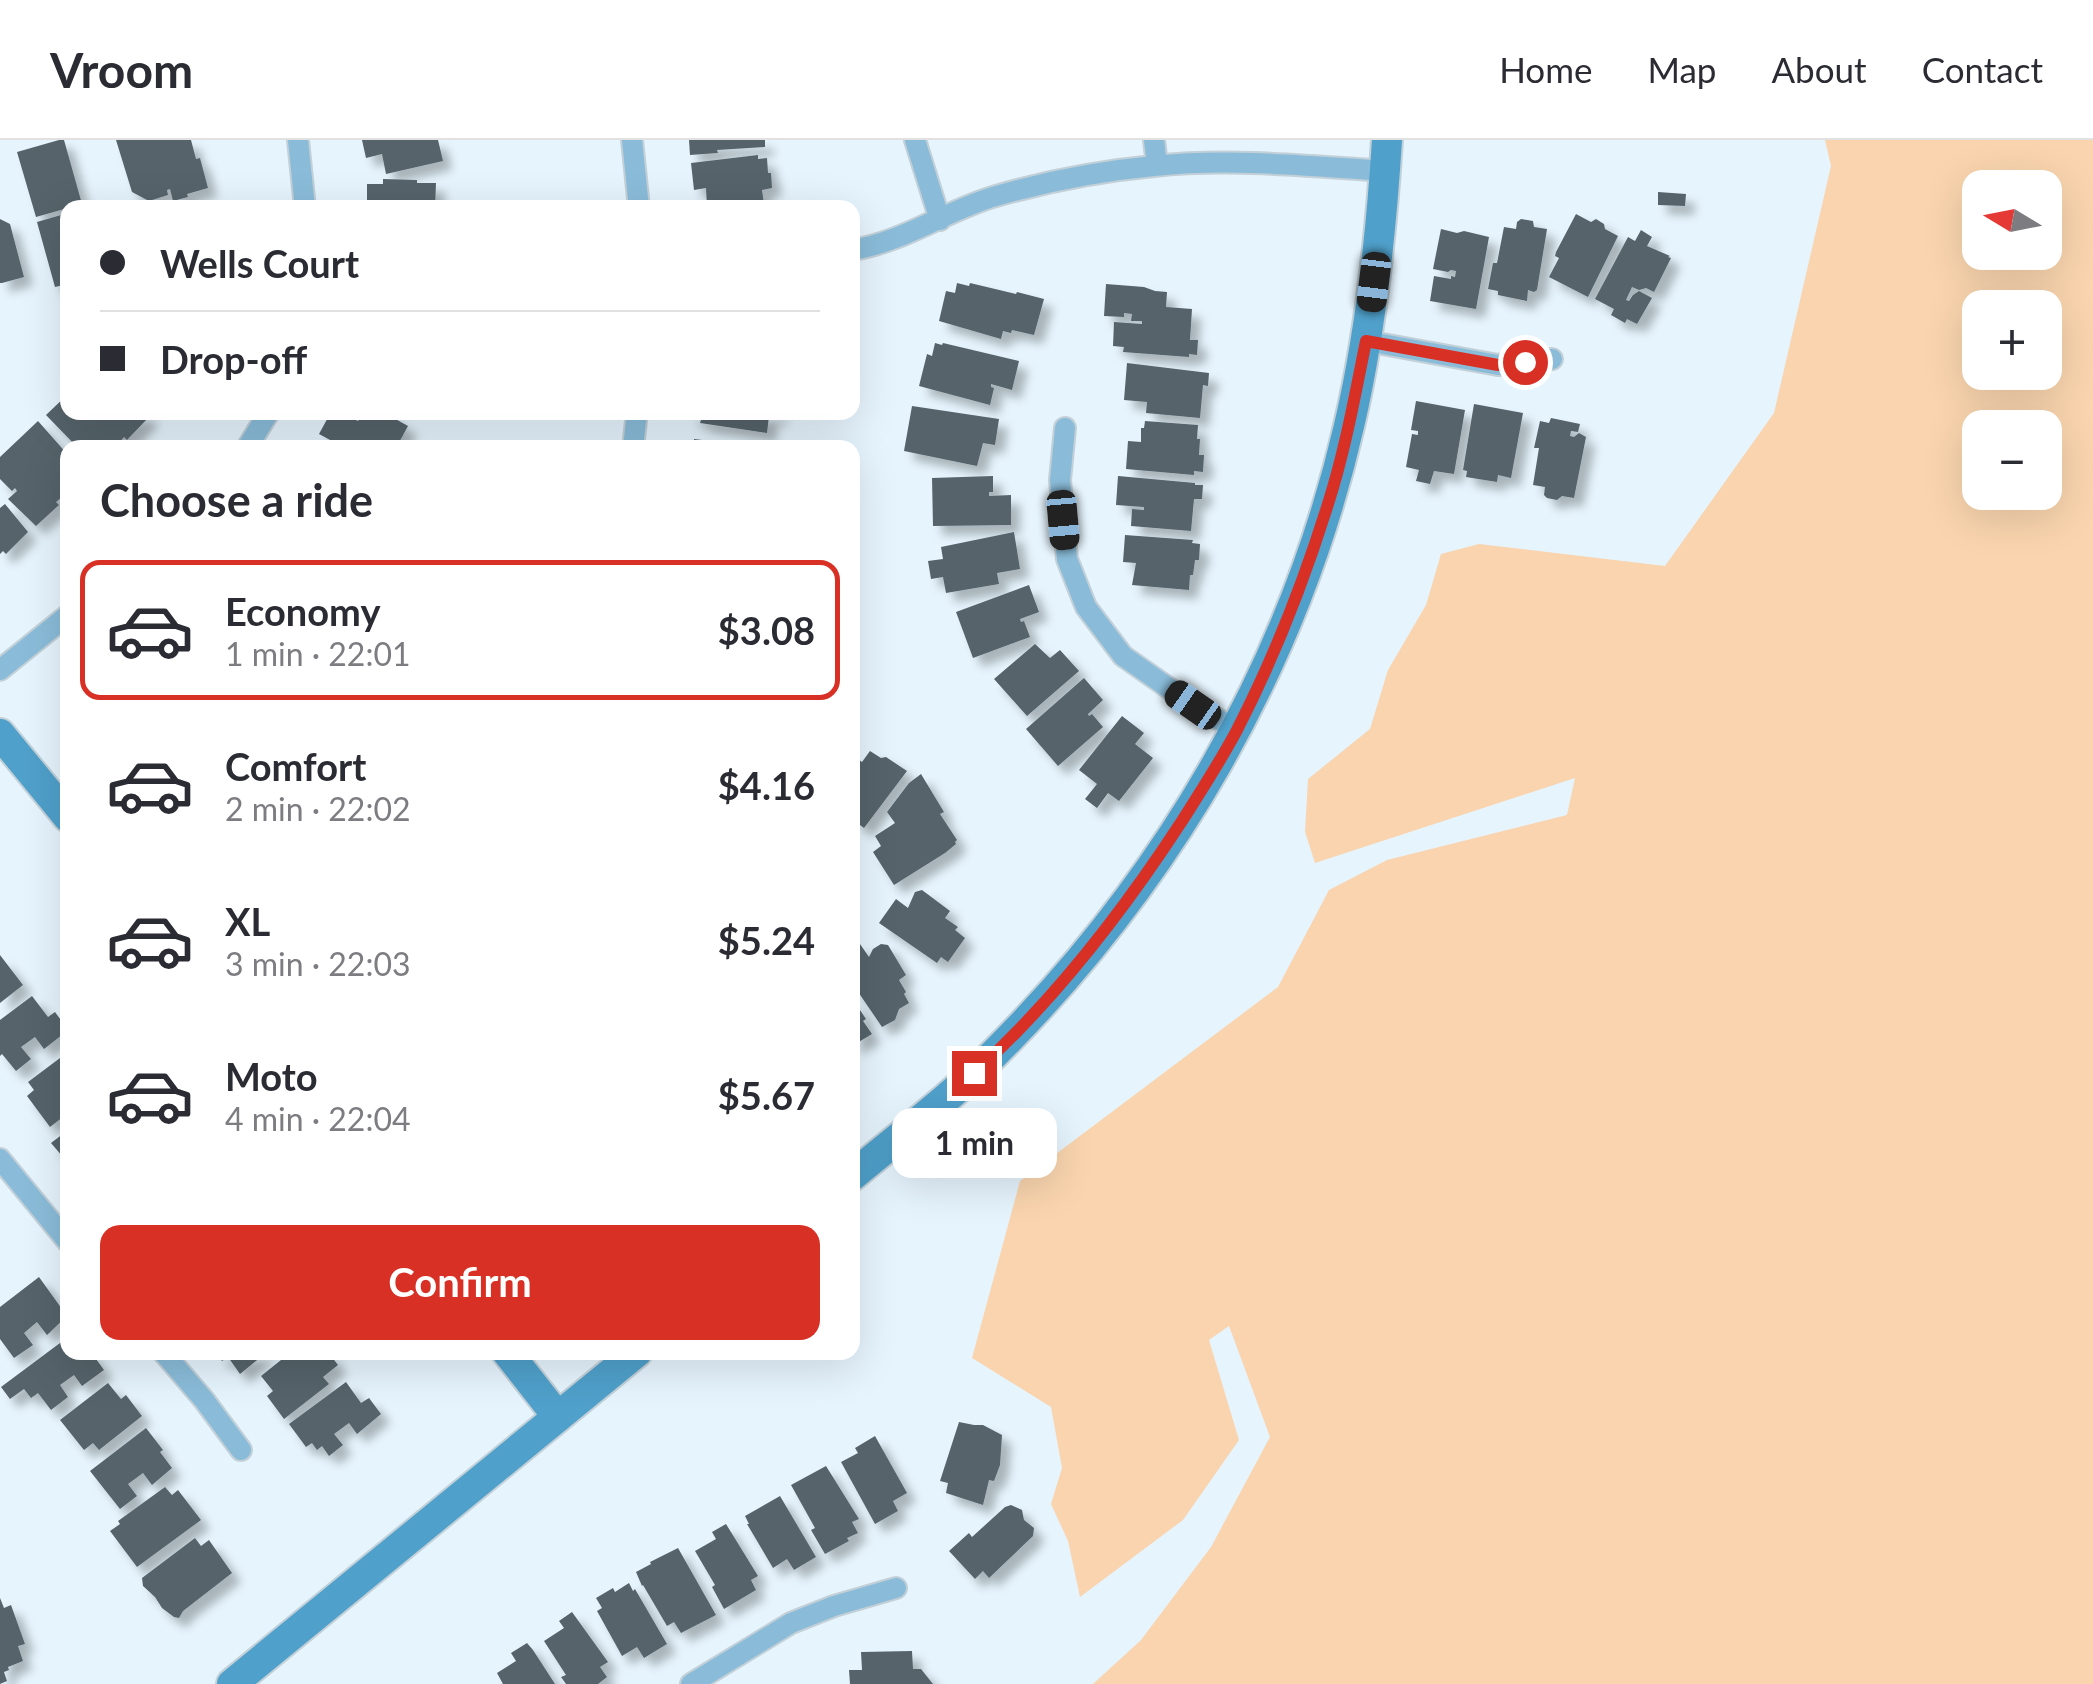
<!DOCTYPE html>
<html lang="en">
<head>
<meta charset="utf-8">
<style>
  :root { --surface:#fff; --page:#f7f7f7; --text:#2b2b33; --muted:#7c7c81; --line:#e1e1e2; --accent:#d93025 }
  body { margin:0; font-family:Lato,sans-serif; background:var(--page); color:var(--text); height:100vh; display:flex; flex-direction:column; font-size:38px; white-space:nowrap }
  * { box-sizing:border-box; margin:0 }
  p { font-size:32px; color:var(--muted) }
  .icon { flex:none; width:55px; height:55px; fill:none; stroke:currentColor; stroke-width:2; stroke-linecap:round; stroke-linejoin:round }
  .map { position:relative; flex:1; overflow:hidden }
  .side { position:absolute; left:60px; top:300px; width:800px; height:920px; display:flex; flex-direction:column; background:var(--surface); border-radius:20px; box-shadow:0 10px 40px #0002 }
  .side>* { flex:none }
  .hud { position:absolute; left:60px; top:60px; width:800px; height:220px; border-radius:20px; box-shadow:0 10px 40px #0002; display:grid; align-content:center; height:220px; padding:0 40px; background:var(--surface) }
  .needle { width:65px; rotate:280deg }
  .controls { position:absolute; left:1962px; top:30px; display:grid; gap:20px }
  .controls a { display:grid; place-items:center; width:100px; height:100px; border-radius:20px; background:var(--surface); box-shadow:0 10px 40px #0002; font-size:50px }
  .end { position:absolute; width:45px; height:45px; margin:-22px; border:12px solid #d93025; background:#fff; box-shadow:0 0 0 5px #fff }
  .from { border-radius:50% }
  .bubble { position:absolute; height:70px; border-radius:20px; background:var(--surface); box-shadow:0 10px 40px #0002; font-size:32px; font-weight:700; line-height:70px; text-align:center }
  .car { position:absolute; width:30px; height:60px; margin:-30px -15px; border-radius:12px; box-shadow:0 0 8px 2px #0007; background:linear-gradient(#222 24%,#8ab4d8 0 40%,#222 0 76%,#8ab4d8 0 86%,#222 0) }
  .hud b { display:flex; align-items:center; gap:35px; height:95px; font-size:38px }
  .hud b+b { border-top:2px solid var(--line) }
  .hud i { width:25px; height:25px; background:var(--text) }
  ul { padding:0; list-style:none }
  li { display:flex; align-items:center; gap:30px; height:140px; margin:0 20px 15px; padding:0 20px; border:5px solid transparent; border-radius:20px }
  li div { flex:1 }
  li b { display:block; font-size:38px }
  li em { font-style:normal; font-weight:700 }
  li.active { border-color:var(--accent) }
  li>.icon { width:90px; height:90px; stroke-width:1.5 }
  h2 { padding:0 40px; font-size:45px; line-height:120px }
  .primary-button { display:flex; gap:20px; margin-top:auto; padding:20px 40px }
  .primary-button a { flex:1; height:115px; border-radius:20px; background:var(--accent); color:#fff; font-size:40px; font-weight:700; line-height:115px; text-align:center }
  header { display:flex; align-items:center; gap:60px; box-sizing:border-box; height:140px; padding:0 50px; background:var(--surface); border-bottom:2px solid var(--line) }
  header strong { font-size:48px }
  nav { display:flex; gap:55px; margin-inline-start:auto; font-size:35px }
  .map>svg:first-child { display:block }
</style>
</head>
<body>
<header>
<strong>Vroom</strong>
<nav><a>Home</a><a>Map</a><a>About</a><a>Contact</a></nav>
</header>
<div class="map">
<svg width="2093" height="1544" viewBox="0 0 2093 1544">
  <defs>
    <filter id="shadow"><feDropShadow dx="9" dy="9" stdDeviation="5" flood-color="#0004"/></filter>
  </defs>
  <rect width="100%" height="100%" fill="#e6f4fd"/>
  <path fill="#f9d4ae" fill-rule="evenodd" d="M1825,0H2093V1544H1093L1141,1500L1211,1407L1270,1297L1229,1186L1209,1200L1239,1300L1183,1380L1080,1457L1068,1401L1051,1364L1062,1328L1051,1267L972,1218L1020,1041L1278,847L1329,750L1387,720L1567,675L1575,638L1315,723L1305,692L1308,639L1370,589L1388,530L1426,465L1441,414L1479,404L1665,426L1774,273L1831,26ZM1980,48H2045V112H1980ZM1980,168H2045V232H1980ZM1980,288H2045V352H1980Z"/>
  <path fill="#56636b" filter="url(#shadow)" d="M59,0H64L82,64L36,77L17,12Z
    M116,0H191L196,19L200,18L208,48L187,54L188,57L173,61L170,49L167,50L168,55L149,61L132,52Z
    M362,0H438L443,21L386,34L382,14L366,18Z
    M689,0H765V7L717,10L718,13L690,15Z
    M758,15V19L767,18L768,33H771L772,48L762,50L764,64L707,68L706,48L694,50L691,23Z
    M383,39L417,40V43H436L435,68H367V44H383Z
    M1658,52L1686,54L1685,66L1658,65Z
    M68,73V144L55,147L37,82Z
    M1576,74L1591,82L1596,79L1604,84L1605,89L1618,96L1588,157L1549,137L1559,118L1555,116L1556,112Z
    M0,79L10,84L24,137L2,143H0Z
    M1521,79L1533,81L1534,87L1547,89L1537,150L1534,152L1528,150L1527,161L1498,155V151L1488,149L1493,123H1497L1504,87L1516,89L1517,82Z
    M1441,89L1457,93L1464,91L1489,97L1476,169L1430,161L1434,136L1451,139V136L1455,137L1456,131L1451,130L1448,132L1433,129Z
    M1641,90L1652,97L1647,106L1670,116L1668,117L1671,118L1654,152L1646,148L1639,150L1632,147L1626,160L1629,161L1633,155L1639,151L1652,158L1637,184L1627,179L1625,183L1611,175L1614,169L1595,159L1628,97L1635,101Z
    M957,143L969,146L970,143L1016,154L1017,152L1044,159L1034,195L1012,190L1011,193L1003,191L1001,199L939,181L946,151L955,153Z
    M1106,144L1144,147L1155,151L1167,152L1166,167L1192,169L1190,200H1198L1197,215L1189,214V217L1123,212L1124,207L1113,206L1114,182L1142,184V181H1131L1132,174L1124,173V177L1104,176Z
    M935,203L942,205L943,203L1019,221L1012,250L991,244V247L994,248L990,265L919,246L927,214L932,216Z
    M1127,223L1209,233L1208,246L1203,245L1200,278L1146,273L1147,262L1124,260Z
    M68,254V272H144L149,277L127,300L124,297L115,308H78L46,275Z
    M1416,261L1465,270L1454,334L1434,331L1430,344L1416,341L1419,330L1406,327L1412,294L1418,295V291L1411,290Z
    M1474,264L1523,273L1511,338L1498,335L1497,342L1466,337L1467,331L1463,330Z
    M912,266L999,279L995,305L983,303L977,326L904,311Z
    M331,272H341L358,281L359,279L347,272H383L408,286L396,308H345L319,294Z
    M691,272H782L775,277L769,276L767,293L700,283L701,280L690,278Z
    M1551,278L1580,284L1578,292L1571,291L1570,296L1574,297L1579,293L1586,297L1574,358L1562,356L1557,360L1547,358L1544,355L1545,347L1533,345L1539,308H1534L1540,281L1549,283Z
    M38,281L68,315V352L56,362L59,365L36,386L8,359L17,351L15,348L12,351L0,339V317Z
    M1145,281L1198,285L1197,299H1200L1199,315H1204L1203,332L1194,331V335L1126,329L1128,301L1141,302V288H1144Z
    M694,299L743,305V308H694Z
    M993,336V352H989V356L1011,355V385L933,386L932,338Z
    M1118,336L1195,343V345H1203L1202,359H1194L1191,391L1131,386L1132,369L1144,370V367L1116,365Z
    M5,364L28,392L6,414L3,411L0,414V368Z
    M1014,392L1020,429L997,433L999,444L946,453L943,437L931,439L928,421L943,419L941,407Z
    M1125,395L1193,400L1192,403L1200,404L1199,420H1195L1193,435H1190L1189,450L1132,445L1136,423L1123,422Z
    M1029,445L1039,472L1020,479L1021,482L1024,481L1030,497L973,518L956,472Z
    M1035,504L1050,518L1060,510L1079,531L1027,576L994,539Z
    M1084,538L1103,560L1088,574L1089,576L1092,574L1103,587L1058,626L1026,589Z
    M1122,576L1144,593L1135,604L1153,618L1119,661L1108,653L1097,668L1085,659L1097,644L1079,630Z
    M870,611L881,618L886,617L907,631L864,688L852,679V620L855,617L862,622Z
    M921,634L944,672L940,674L957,700L955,702L956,704L945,713L894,745L873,712L881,706L875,696L895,683L887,672L909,643Z
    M922,750L950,771L945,778L958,787L955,790L965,798L948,822L941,817L937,823L879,783L896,759L908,768L915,752Z
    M860,804L869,817L873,809L881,804L888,805L906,835L899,840L906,852L904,854L909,863L899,869L895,880L882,887L852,843V809Z
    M0,815L23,845L0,863Z
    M32,856L48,877L55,872L66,887L60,892L62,895L44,909L35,897L21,907L31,919L16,931L2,914L0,916V880Z
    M852,858L866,879L863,881L872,894L852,906Z
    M68,912V973L50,987L27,956L34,950L28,942Z
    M68,990V1023L51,1003Z
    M39,1137L67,1176L47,1195L37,1182L24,1193L33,1205L14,1218L0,1199V1167Z
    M68,1197V1212H91L104,1230L82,1246L74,1235L60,1245L68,1257L51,1270L38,1253L31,1258L24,1249L10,1259L1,1247Z
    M216,1212H267L240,1234L228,1217L222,1221Z
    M291,1212H319L322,1216L328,1212L338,1225L323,1237L329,1244L284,1279L267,1256L273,1251L261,1236Z
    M346,1242L361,1263L369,1258L381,1274L357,1294L349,1283L334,1294L343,1305L329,1316L322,1306L317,1310L312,1303L306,1307L289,1284Z
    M108,1243L121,1259L126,1255L142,1276L99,1310L93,1303L84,1310L60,1280Z
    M959,1282L974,1285H983L1002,1295L1000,1325L994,1341L989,1340L983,1365L946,1353L948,1343L940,1341Z
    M146,1288L163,1310L160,1312L172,1328L152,1345L143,1333L128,1344L137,1356L120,1369L90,1331Z
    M875,1296L907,1353L893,1361L898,1371L875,1384L841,1322L858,1313L855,1308Z
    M826,1326L859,1379L852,1382L858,1393L847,1398L849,1401L825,1414L811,1390L815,1388L791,1345Z
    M165,1347L172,1355L178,1350L201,1380L137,1427L110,1391L120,1384L118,1381Z
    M780,1356L816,1417L794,1430L787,1419L773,1428L747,1384H749L745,1376Z
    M1011,1365L1022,1370L1024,1380L1034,1388L1033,1396L989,1438L983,1431L975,1439L949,1411L969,1393L972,1397L1005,1367Z
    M726,1384L758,1436L751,1440L756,1450L724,1469L712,1447L715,1445L695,1411L716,1399L712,1392Z
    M195,1398L201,1406L209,1400L232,1433L183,1471L179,1478L174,1477L162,1468L155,1457L143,1446L142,1438Z
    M678,1408L716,1475L681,1493L674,1482L667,1486L643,1445L642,1446L636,1432L651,1424L650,1422Z
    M629,1443L633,1451L635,1449L667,1504L644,1518L637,1507L622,1516L597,1471L602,1468L596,1458L613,1448L615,1452Z
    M0,1458L4,1468L11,1465L25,1504L18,1506L23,1521L8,1527L9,1530L4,1532L7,1541L0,1544Z
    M572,1472L608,1522L600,1527L607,1537L598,1544H566L561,1537L566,1535L544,1501L564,1488L559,1481Z
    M527,1503L533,1510L555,1544H503L497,1533L516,1521L511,1513Z
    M912,1511L913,1529H921L933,1544H850L849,1530H862L861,1512Z"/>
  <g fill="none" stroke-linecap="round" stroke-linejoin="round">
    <defs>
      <path id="street" d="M298,0L305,68
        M632,0L639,68
        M915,0L940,80
        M1154,0L1157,25
        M852,110C904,102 947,70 996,56C1048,41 1100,31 1154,26C1231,18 1309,26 1385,31
        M1366,201L1498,225L1552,219
        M1065,288L1060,340L1067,419L1086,467L1123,516L1193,565L1237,590
        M247,308L269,272
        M633,308L637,272
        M0,530L68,475
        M0,1019L68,1102
        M163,1212L204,1260L241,1310
        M691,1544L791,1483L834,1466L896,1448"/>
      <path id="secondary" d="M0,594L68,677
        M852,1036C901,995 952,957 996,912C1169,739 1294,525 1349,286C1371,192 1381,96 1387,0
        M507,1212L558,1277
        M232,1544L637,1212"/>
    </defs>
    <use href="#street" stroke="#c3d0d8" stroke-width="24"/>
    <use href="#secondary" stroke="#c3d0d8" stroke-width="34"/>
    <use href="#street" stroke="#8abcd9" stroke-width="20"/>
    <use href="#secondary" stroke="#4fa0cb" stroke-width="30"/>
  </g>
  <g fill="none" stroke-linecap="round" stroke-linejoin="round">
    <path stroke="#d93025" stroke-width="12" d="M974,933C1055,860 1122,773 1182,681C1201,651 1220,622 1237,590C1274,518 1304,441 1328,364C1345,311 1355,255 1366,201L1498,225L1525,222"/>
  </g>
</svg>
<div class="controls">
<a><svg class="needle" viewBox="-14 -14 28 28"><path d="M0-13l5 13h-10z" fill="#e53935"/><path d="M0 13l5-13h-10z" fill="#7c7c81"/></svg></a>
<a>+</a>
<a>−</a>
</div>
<i class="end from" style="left:1525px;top:222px"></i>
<i class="end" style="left:974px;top:933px"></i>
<div class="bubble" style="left:892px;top:968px;width:165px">1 min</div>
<i class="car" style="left:1374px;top:142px;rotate:187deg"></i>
<i class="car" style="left:1063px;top:380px;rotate:175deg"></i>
<i class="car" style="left:1193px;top:565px;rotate:305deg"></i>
<div class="hud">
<b><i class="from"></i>Wells Court</b>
<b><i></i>Drop-off</b>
</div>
<section class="side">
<h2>Choose a ride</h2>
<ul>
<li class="active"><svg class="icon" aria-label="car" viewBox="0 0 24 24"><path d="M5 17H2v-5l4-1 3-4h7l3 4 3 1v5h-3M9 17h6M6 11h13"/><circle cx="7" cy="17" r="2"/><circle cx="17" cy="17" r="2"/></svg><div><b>Economy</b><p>1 min · 22:01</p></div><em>$3.08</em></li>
<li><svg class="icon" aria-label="car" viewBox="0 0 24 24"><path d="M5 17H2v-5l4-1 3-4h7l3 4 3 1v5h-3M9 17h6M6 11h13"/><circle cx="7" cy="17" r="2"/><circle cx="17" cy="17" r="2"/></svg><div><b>Comfort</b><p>2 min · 22:02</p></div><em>$4.16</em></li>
<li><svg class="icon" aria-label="car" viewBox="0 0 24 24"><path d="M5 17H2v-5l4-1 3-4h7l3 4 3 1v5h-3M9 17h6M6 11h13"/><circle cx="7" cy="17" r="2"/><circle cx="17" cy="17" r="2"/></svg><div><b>XL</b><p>3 min · 22:03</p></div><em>$5.24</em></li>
<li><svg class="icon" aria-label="car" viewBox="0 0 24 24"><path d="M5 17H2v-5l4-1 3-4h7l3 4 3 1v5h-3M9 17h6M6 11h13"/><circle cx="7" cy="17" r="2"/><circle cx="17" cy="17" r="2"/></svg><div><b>Moto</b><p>4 min · 22:04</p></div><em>$5.67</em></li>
</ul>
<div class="primary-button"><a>Confirm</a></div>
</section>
</div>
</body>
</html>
